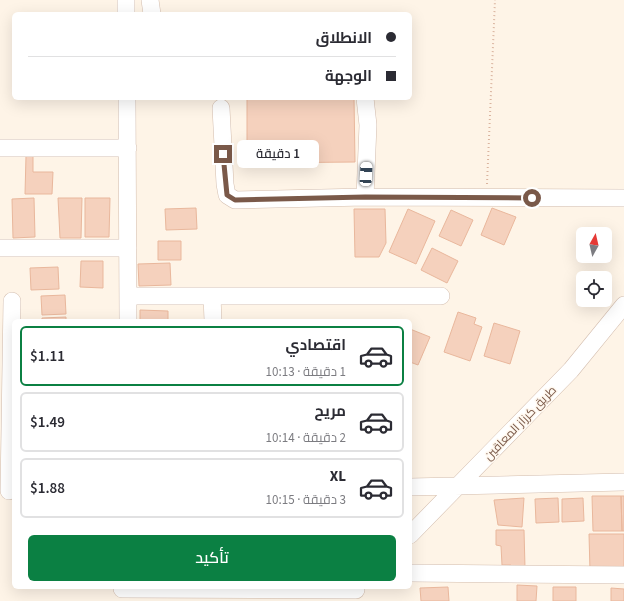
<!DOCTYPE html>
<html lang="ar">
<head>
<meta charset="utf-8">
<style>
  :root { --surface:#fff; --page:#f2f2f3; --text:#2b2b33; --muted:#7c7c81; --line:#e1e1e2; --accent:#0b8043 }
  body { margin:0; font-family:"Source Sans 3",Cairo,sans-serif; background:var(--page); color:var(--text); direction:rtl; height:100vh; display:flex; flex-direction:column; font-size:15px; white-space:nowrap }
  * { box-sizing:border-box; margin:0 }
  p { font-size:13px; color:var(--muted) }
  .icon { flex:none; width:22px; height:22px; fill:none; stroke:currentColor; stroke-width:2; stroke-linecap:round; stroke-linejoin:round }
  .map { position:relative; flex:1; overflow:hidden; direction:ltr }
  .side { position:absolute; left:12px; top:319px; width:400px; height:270px; display:flex; flex-direction:column; background:var(--surface); border-radius:6px; box-shadow:0 4px 16px #0002; direction:rtl }
  .side>* { flex:none }
  .hud { position:absolute; left:12px; top:12px; width:400px; height:88px; border-radius:6px; box-shadow:0 4px 16px #0002; direction:rtl; display:grid; align-content:center; height:88px; padding:0 16px; background:var(--surface) }
  .needle { width:26px; rotate:8deg }
  .buttons { position:absolute; left:576px; top:227px; display:grid; gap:8px }
  .buttons a { display:grid; place-items:center; width:36px; height:36px; border-radius:6px; background:var(--surface); box-shadow:0 4px 16px #0002; font-size:20px }
  .end { position:absolute; width:18px; height:18px; margin:-9px; border:5px solid #7a5949; background:#fff; box-shadow:0 0 0 2px #fff }
  .from { border-radius:50% }
  .bubble { position:absolute; height:28px; border-radius:6px; background:var(--surface); box-shadow:0 4px 16px #0002; font-size:13px; font-weight:600; line-height:28px; text-align:center; direction:rtl }
  .car { position:absolute; width:12px; height:24px; margin:-12px -6px; border-radius:5px; box-shadow:0 0 3px 1px #0007; background:linear-gradient(#fff 24%,#345 0 40%,#fff 0 76%,#345 0 86%,#fff 0) }
  .hud b { display:flex; align-items:center; gap:14px; height:38px; font-size:15px }
  .hud b+b { border-top:1px solid var(--line) }
  .hud i { width:10px; height:10px; background:var(--text) }
  ul { padding:7px 0 0; list-style:none }
  li { display:flex; align-items:center; gap:12px; height:60px; margin:0 8px 6px; padding:0 8px; border:2px solid var(--line); border-radius:6px }
  li div { flex:1 }
  li b { display:block; font-size:15px }
  li em { font-style:normal; font-weight:600 }
  li.active { border-color:var(--accent) }
  li>.icon { width:36px; height:36px; stroke-width:1.5 }
  .cta { display:flex; gap:8px; margin-top:auto; padding:8px 16px }
  .cta a { flex:1; height:46px; border-radius:6px; background:var(--accent); color:#fff; font-size:16px; font-weight:600; line-height:46px; text-align:center }
  .map>svg:first-child { display:block }
</style>
</head>
<body>
<div class="map">
<svg width="624" height="601" viewBox="0 0 624 601">
  <rect width="100%" height="100%" fill="#fef4e7"/>
  <path fill="#f5d1bd" stroke="#e9b79c" d="M247,98H354L355,162L247,163Z
    M26,156H33V172H53L52,194H25Z
    M34,198L35,237L13,238L12,199Z
    M58,198H82L81,238H60Z
    M85,198H110L109,237H85Z
    M196,208L197,229L166,230L165,209Z
    M492,208L516,217L504,245L481,235Z
    M354,209H385L386,243L379,257H355Z
    M408,209L435,221L416,264L389,252Z
    M451,210L473,220L461,246L439,236Z
    M158,241H181V260H158Z
    M432,248L458,261L447,283L421,270Z
    M81,261H103V288L80,287Z
    M170,263L171,285L139,286L138,264Z
    M58,267L59,289L31,290L30,268Z
    M65,295L66,314L42,315L41,296Z
    M140,310L168,311V321H140Z
    M458,312L476,318L474,324L482,327L470,361L444,352Z
    M66,317V321H42V318Z
    M494,323L520,331L510,364L484,356Z
    M410,329L430,337L418,365L410,362Z
    M592,496H621L622,531H593Z
    M621,496H624V531H622Z
    M524,498L522,527L498,525L494,500Z
    M558,498L559,522L536,523L535,499Z
    M583,498L584,521L562,522V499Z
    M496,530H524L525,568L511,569V565H502L501,546L496,545Z
    M589,534H624V571H590Z
    M517,585L537,586L536,601H517Z
    M448,587L449,601H421L420,588Z
    M553,587H576V601H553Z
    M611,588L624,589V601H611Z"/>
  <g fill="none" stroke-linecap="round" stroke-linejoin="round">
    <defs>
      <path id="minor" d="M126,0V14
        M150,0L152,14
        M127,98L128,321
        M365,98L368,125L365,197L624,198
        M221,108L225,184L227,195L235,200L365,197
        M0,148H128
        M0,248H128
        M128,296H441
        M212,296L213,321
        M410,487L624,482
        M9,491L12,301
        M410,535L571,370L624,305
        M410,573L624,575
        M122,589L356,590"/>
    </defs>
    <use href="#minor" stroke="#d3bdae" stroke-width="18"/>
    <path stroke="#dab49f" stroke-width="2" stroke-dasharray="1 3" stroke-linecap="butt" d="M487,184L495,0"/>
    <use href="#minor" stroke="#fff" stroke-width="17"/>
  </g>
  <g fill="none" stroke-linecap="round" stroke-linejoin="round">
    <path stroke="#7a5949" stroke-width="5" d="M223,154L227,195L235,200L365,197L532,198"/>
  </g>
  <g text-anchor="middle" stroke-width="3" stroke-linejoin="round" paint-order="stroke">
    <g font-size="12" fill="#7a5949" stroke="#fff8ef">
      <text transform="translate(520 423) rotate(-46)" y="4">طريق كرزاز المعاقين</text>
    </g>
  </g>
</svg>
<div class="buttons">
<a><svg class="needle" viewBox="-14 -14 28 28"><path d="M0-13l5 13h-10z" fill="#e53935"/><path d="M0 13l5-13h-10z" fill="#7c7c81"/></svg></a>
<a><svg class="icon" aria-label="locate" viewBox="0 0 24 24"><circle cx="12" cy="12" r="6"/><path d="M12 2v4M12 18v4M2 12h4M18 12h4"/></svg></a>
</div>
<i class="end from" style="left:532px;top:198px"></i>
<i class="end" style="left:223px;top:154px"></i>
<div class="bubble" style="left:237px;top:140px;width:82px">1 دقيقة</div>
<i class="car" style="left:366px;top:174px;rotate:3deg"></i>
<div class="hud">
<b><i class="from"></i>الانطلاق</b>
<b><i></i>الوجهة</b>
</div>
<section class="side">
<ul>
<li class="active"><svg class="icon" aria-label="car" viewBox="0 0 24 24"><path d="M5 17H2v-5l4-1 3-4h7l3 4 3 1v5h-3M9 17h6M6 11h13"/><circle cx="7" cy="17" r="2"/><circle cx="17" cy="17" r="2"/></svg><div><b>اقتصادي</b><p>1 دقيقة · 10:13</p></div><em>$1.11</em></li>
<li><svg class="icon" aria-label="car" viewBox="0 0 24 24"><path d="M5 17H2v-5l4-1 3-4h7l3 4 3 1v5h-3M9 17h6M6 11h13"/><circle cx="7" cy="17" r="2"/><circle cx="17" cy="17" r="2"/></svg><div><b>مريح</b><p>2 دقيقة · 10:14</p></div><em>$1.49</em></li>
<li><svg class="icon" aria-label="car" viewBox="0 0 24 24"><path d="M5 17H2v-5l4-1 3-4h7l3 4 3 1v5h-3M9 17h6M6 11h13"/><circle cx="7" cy="17" r="2"/><circle cx="17" cy="17" r="2"/></svg><div><b>XL</b><p>3 دقيقة · 10:15</p></div><em>$1.88</em></li>
</ul>
<div class="cta"><a>تأكيد</a></div>
</section>
</div>
</body>
</html>
